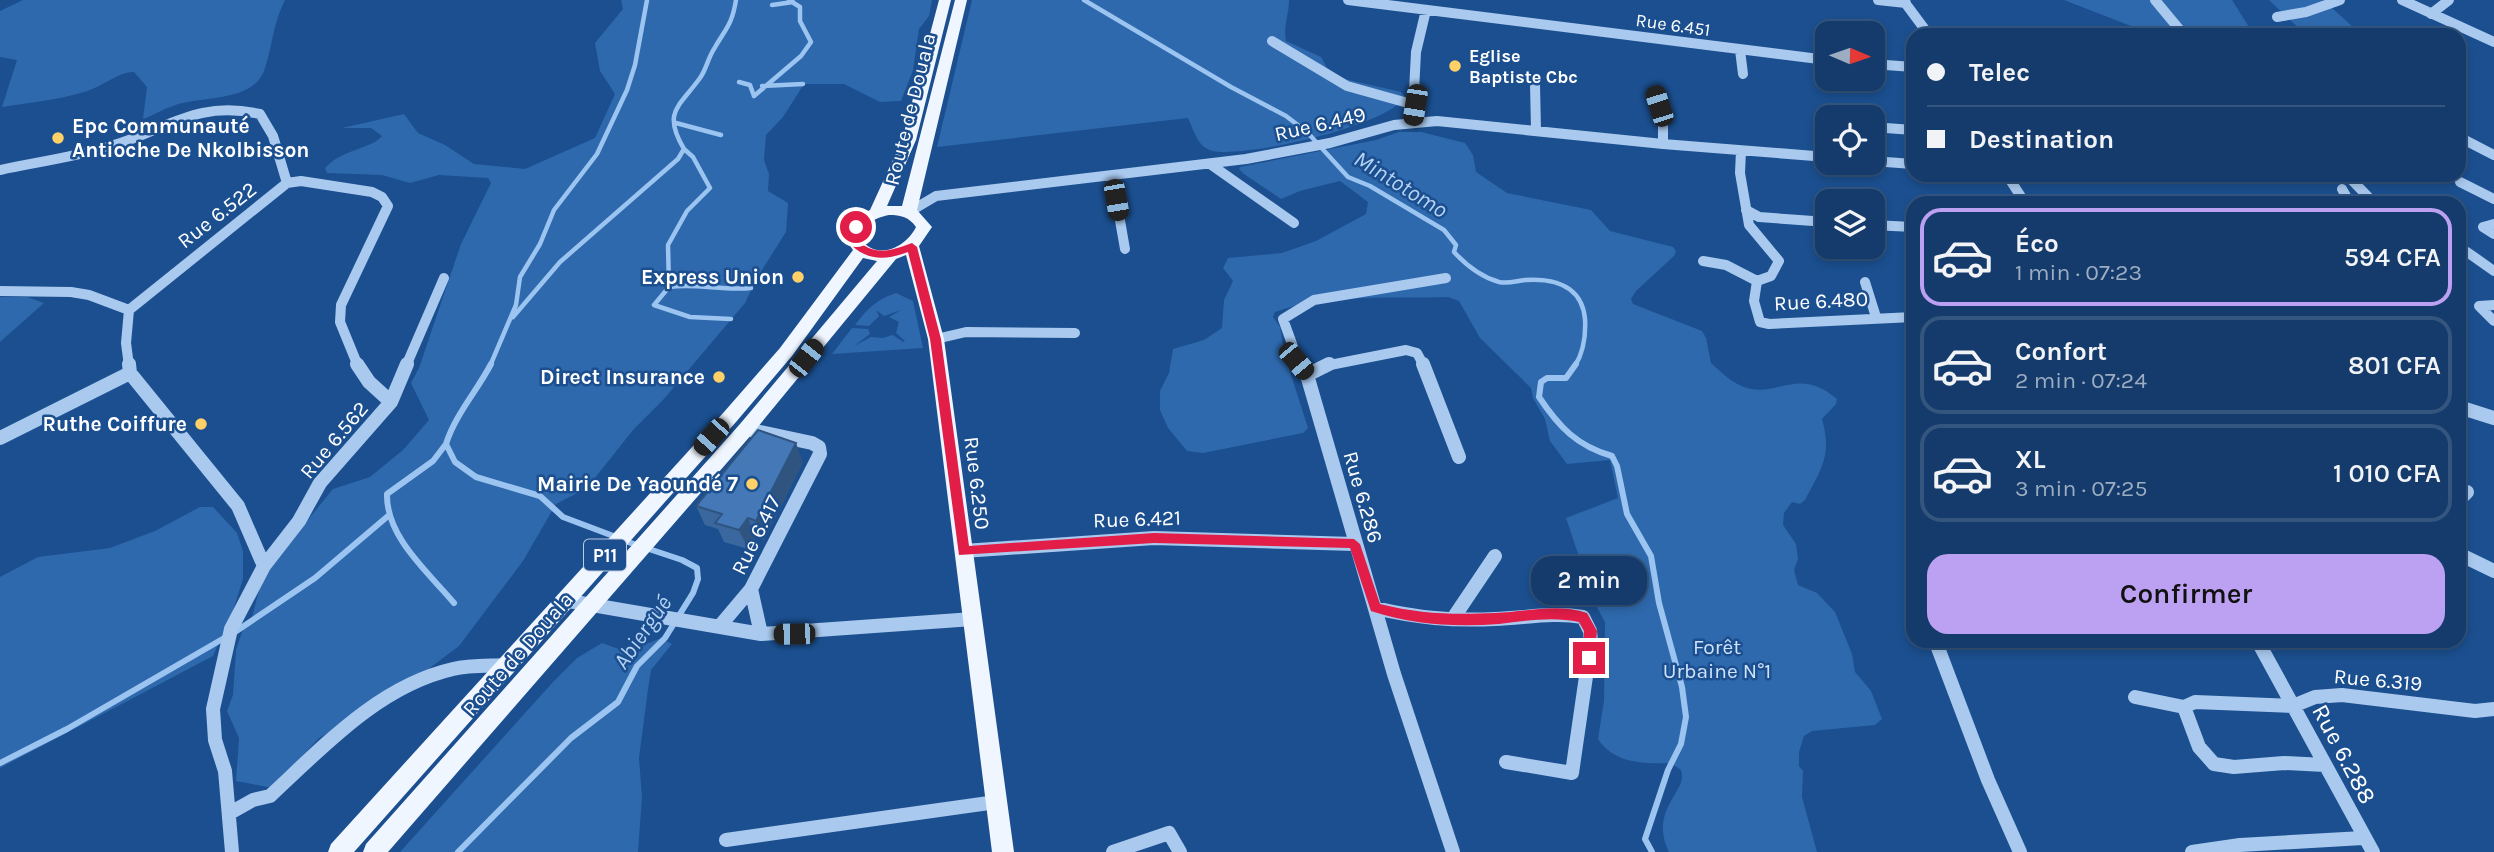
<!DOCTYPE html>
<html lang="fr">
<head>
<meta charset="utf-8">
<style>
  :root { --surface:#143b6b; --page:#214673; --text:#f1f3f6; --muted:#9dadc1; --line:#33557e; --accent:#bca0f2 }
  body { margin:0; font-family:Karla,sans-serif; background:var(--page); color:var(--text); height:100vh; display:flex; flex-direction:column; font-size:26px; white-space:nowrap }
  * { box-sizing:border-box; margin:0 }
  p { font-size:23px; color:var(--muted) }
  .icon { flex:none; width:38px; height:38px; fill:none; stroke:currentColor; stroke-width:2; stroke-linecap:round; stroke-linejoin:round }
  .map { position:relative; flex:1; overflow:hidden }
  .drawer { position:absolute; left:1906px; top:196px; width:560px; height:452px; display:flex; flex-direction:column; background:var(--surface); border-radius:21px; box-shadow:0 4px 10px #0003,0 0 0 2px var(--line) }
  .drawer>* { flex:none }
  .hud { position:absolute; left:1906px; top:28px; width:560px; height:154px; border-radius:21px; box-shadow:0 4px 10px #0003,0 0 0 2px var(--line); display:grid; align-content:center; height:154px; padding:0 21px; background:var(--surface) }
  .needle { width:46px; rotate:92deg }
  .buttons { position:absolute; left:1815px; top:21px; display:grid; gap:14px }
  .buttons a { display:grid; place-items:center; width:70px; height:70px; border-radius:14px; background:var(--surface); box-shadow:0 4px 10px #0003,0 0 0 2px var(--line); font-size:35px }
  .end { position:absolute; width:32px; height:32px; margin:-16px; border:9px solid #e11d48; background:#fff; box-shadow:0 0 0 4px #fff }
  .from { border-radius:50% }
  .bubble { position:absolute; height:49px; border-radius:21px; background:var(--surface); box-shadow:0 4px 10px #0003,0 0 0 2px var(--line); font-size:23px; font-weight:600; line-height:49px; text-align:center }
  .car { position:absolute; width:21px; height:42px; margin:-21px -10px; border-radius:9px; box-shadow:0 0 5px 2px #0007; background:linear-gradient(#222 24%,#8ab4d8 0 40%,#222 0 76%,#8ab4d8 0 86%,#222 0) }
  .hud b { display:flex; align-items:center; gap:24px; height:66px; font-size:26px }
  .hud b+b { border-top:2px solid var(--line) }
  .hud i { width:18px; height:18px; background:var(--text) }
  ul { padding:12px 0 0; list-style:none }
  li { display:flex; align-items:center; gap:21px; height:98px; margin:0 14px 10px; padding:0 7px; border:4px solid var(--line); border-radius:21px }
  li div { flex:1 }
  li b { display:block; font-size:26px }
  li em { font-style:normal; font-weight:600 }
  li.on { border-color:var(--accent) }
  li>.icon { width:63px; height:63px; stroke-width:1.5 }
  .button { display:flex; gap:14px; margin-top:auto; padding:14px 21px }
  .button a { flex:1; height:80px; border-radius:21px; background:var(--accent); color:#111; font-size:28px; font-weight:600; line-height:80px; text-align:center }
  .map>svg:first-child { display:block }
</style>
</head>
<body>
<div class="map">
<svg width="2494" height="852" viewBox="0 0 2494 852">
  <rect width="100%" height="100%" fill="#1b4f8f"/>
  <path fill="#2e69ad" d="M23,0H285C273,23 273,44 265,68C254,104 201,95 173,106C163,109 154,115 143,119L147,87L134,72C120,71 100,88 84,92C57,100 29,103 2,107L17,60L0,57V11Z
    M621,0H932L929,16L919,29L913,70L901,101L880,102L844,84H804L783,117L766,135L764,160L769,174L768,191L788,203L786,232L757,278L745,303L663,400L633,430L587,488L556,504L523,561L459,646L377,708L319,738L273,788L236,781L239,738L227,711L233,695L236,650L242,632L252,617L261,583L271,565L333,489L370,477L403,450L429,420L411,383L419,368L461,244L491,183L488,178L439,175L410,183L382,175L327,173L325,168C342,149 372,149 382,136L371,128H342L404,114L418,133L445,145L474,164L525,169L595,138L615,94L600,71L595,43L623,9Z
    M972,0H1289C1289,16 1283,25 1286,41L1321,57L1327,68L1340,78L1401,92L1405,97C1388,126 1245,158 1213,151C1198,148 1194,131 1188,118L937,147Z
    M2064,0H2232L2254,35H2163L2136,28Z
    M2269,0H2323L2362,35H2306Z
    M1399,132H1421L1465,143L1473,155L1476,172L1507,193L1591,210L1610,231L1673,247L1676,251L1674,256L1636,291L1631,299L1633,304L1702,331L1706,338L1711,363C1722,373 1733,384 1747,388C1778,397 1799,366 1837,399L1836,404L1822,419C1832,455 1822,468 1805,500L1800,504L1792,502L1784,513L1783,525L1796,544L1798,559L1794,570L1798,585L1817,593L1835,612L1852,654L1855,672L1871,691L1882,719L1875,725L1812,731L1804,736L1799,752V766L1803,771L1802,797L1817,852H1669C1648,809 1689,791 1681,770L1671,763C1645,764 1614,764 1598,739L1604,701L1605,622L1595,604L1566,518L1618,498L1610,460L1567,464L1550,441L1545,419L1533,398L1531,388L1480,338L1459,301L1448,297C1392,299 1328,293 1275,312L1273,317L1280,327L1285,356L1308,428L1303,433L1203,453L1187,451L1168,428L1160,410V391L1169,373L1173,349L1204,340L1222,328L1224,300L1233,281L1223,268L1228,258L1282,253L1316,241L1366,214L1368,202L1340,181L1300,191L1281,199L1244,174L1239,169L1240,167L1376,140Z
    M896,293L913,301L923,348L832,354L852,328L868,329L870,334L854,346L871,337L882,338L893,335L903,342L905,341L896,333L899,322L889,317L901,310L884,316L876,310L879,316L869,326L855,325C867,309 877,299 896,293Z
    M0,297H27L44,303L0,342Z
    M200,507H213L237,533L243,551V579L232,614L213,656L0,768V577L38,557L110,548L155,531Z
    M661,638L672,644L651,670L648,689L639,758L642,797L638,852H400L553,682L577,658L602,643L627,652Z"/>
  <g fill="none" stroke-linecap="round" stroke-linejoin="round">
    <path stroke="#9cc4f0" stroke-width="4.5" d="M1084,0L1231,87L1286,116L1307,132L1348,177L1370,186L1444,230L1456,245L1454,252C1466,265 1481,277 1499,282C1508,284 1516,281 1525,280C1555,278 1582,286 1585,319C1586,336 1584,351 1575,366
      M772,5L793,2
      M739,82L750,85L754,96
      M762,86L803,84
      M754,96L801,56L811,42L800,21V7L789,0
      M676,123L721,135
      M684,149L693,157L710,188L687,211L668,245L669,287L654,305L690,317L731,319
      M669,287C697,283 723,291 751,288
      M513,317L560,262L678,159L684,149C662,112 679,107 700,78C706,70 708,58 714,49C726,28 732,25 736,0
      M490,366L516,305L520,277L540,244L554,210L597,154L627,90L635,65L647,0"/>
    <path stroke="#9cc4f0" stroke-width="6" d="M491,364C477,391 455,415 446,444L455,462L476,477L540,496L563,517L616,537
      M1576,364L1566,378H1547L1541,382L1539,397C1559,427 1577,446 1612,456L1617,466L1627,514L1651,556L1659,603L1682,687L1686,717L1681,744L1668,770L1645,839L1652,852
      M446,444L433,461L387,494C386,537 428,572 454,603
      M235,632L315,578L388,516
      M0,763L67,729L226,637
      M458,852L571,738L618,702L637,666L665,638L693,593L698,579L697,568L682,560L625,541"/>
    <path stroke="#a9c9ee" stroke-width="10" d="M1348,0L1827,60
      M1878,0L1906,3
      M1903,0L1929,35
      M2155,0L2184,35
      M2402,0L2494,42
      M2431,14L2449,0
      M2277,17L2306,12L2340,0
      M1272,41L1347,86L1415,105
      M1740,50L1743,74
      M1872,64L1913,67
      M1535,84L1536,130
      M1654,92L1663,119V144
      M1413,111L1416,52L1426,10
      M1872,127L1913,130
      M2459,137L2494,155
      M1741,151L1740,173L1749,225L1779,261L1771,276L1757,281L1754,301L1760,322L1769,324L1913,317
      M1872,161L1913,164
      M1210,164L1294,223
      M0,170C37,162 75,157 111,146C168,129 196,100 260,114L273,136L287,183L129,310L126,343L129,366
      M1112,175L1125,249
      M2007,175L2025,203
      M2347,175L2374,203
      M2460,182L2494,199
      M287,183L301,181L372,192L382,197L388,206L341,305L340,322L358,366
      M2342,189L2350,203
      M1746,210L1759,217L1827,222
      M909,212L936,196L1246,159L1330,143L1394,125L1437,121L1663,144L1827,157
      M2494,224L2483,227L2494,234
      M1872,225L1913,227
      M2459,250L2467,252L2494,271
      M1703,261L1726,265L1757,281
      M1865,282L1876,317
      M0,291L71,292L89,295L129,310
      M2494,305L2479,306L2494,321
      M936,339L966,332L1075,333
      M406,366L444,278
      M1300,366L1283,319L1314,300L1446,278
      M1325,366L1406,350L1417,353L1424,366"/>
    <path stroke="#a9c9ee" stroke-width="14" d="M1298,364L1307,375L1394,674L1453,852
      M1423,364L1459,457
      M130,373L238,506L264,566
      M1307,375L1329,364
      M391,402L407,364
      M2459,407L2494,418
      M746,429L812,443L819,447L820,454L751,589L761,634L973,619
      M0,438L130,373L129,364
      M2459,500L2467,492
      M963,551L1154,538L1354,544
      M2459,554L2494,571
      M563,600L761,634
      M1375,608C1418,618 1451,621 1495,619C1525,618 1553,612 1583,617L1590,631L1591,642L1572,773L1506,762
      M1454,617L1495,556
      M719,627L751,589
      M1935,640L1988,780L2020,852
      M2257,640L2373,852
      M2135,697L2184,707L2195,702L2293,706L2315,697L2342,695L2475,711L2494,709
      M2184,707L2199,747L2214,764L2234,767L2284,763L2325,765
      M230,813L253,800L270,796C324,746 379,686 453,669C470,665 488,666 506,665
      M726,840L996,802
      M232,852L225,771L215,740L213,709L231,629L264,566L299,521L320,483L391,402L369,382L357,364
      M1113,852L1169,833L1180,852
      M2192,852L2240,845L2363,838"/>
    <path fill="#f0f6ff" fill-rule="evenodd" d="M939,0H951L916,140L887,206H902L955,0H967L917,210L932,227L919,246L944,339L1014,852H992L928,339L906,255L896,259L752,434L388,852H363L366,844L740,424L877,261L863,258L792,356L736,422L354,852H328L331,844L724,412L780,348L853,250L845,239L855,218L870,210L902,140ZM889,215C901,215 909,217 916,227C906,248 876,261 861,239C863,223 875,218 889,215Z"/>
  </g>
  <path fill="#3a679d" d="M803,462L764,540L756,537L748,549L724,542L718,529L705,525L696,506Z"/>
  <path fill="#305480" d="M796,443L803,462L764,540L756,521Z
    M748,518L756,537L748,549L739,530Z"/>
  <path fill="#4478b7" stroke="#305480" stroke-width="2" d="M758,430L796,443L756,521L748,518L739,530L715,523L722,514L696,506Z"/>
  <path fill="#e11d48" d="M856,224L861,227L858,233L860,243C879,256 892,250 912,243L917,247L941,339L969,546L1154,533L1354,539L1360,544L1380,604C1420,614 1453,615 1495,613C1526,612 1557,603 1587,613L1597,631L1594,662L1589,664L1583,658L1584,631L1579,622C1552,616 1526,621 1499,624C1455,627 1412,625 1371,611L1350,548L1154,543L959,555L930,339L908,252C887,260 868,261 851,245L848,233Z"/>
  <g fill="#ffd166" stroke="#1b4f8f" stroke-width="2.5">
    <circle cx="1455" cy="66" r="7"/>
    <circle cx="58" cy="138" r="7"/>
    <circle cx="798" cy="277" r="7"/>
    <circle cx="719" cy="377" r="7"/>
    <circle cx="201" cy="424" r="7"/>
    <circle cx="752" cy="484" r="7"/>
  </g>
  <g text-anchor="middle" stroke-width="5" stroke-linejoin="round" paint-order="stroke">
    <g font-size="18" fill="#fff" stroke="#1b4f8f">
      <text transform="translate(1673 25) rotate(8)" y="6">Rue 6.451</text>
    </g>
    <g font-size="18" font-weight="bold" fill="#fff" stroke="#1b4f8f" text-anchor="start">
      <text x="1469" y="62">Eglise<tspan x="1469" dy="21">Baptiste Cbc</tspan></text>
    </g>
    <rect fill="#1b4f8f" stroke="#bbcadd" stroke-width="2" x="584" y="539.5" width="42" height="31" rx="5"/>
    <g font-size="19" font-weight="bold" fill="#fff">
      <text x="605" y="562">P11</text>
    </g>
    <g font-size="21" fill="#fff" stroke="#1b4f8f">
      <text transform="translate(910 109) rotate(-76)" y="7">Route de Douala</text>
      <text transform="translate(1320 124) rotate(-13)" y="7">Rue 6.449</text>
      <text transform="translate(217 215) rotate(-38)" y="7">Rue 6.522</text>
      <text transform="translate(1821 301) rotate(-3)" y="7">Rue 6.480</text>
      <text transform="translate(334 440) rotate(-50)" y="7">Rue 6.562</text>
      <text transform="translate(977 483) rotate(83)" y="7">Rue 6.250</text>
      <text transform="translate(1363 497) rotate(74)" y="7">Rue 6.286</text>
      <text transform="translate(1137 519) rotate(-2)" y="7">Rue 6.421</text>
      <text transform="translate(756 535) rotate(-64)" y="7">Rue 6.417</text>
      <text transform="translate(518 654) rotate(-49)" y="7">Route de Douala</text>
      <text transform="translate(2378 680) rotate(5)" y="7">Rue 6.319</text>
    </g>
    <g font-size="21" font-weight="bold" fill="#fff" stroke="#1b4f8f" text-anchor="end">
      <text x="72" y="133" text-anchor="start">Epc Communauté<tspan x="72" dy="24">Antioche De Nkolbisson</tspan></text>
      <text x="784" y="284">Express Union</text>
      <text x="705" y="384">Direct Insurance</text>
      <text x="187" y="431">Ruthe Coiffure</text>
      <text x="738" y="491">Mairie De Yaoundé 7</text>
    </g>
    <g font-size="21" fill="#cfe3fa" stroke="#1b4f8f">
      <text x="1717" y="654">Forêt<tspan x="1717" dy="24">Urbaine N°1</tspan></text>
    </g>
    <g font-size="23" font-style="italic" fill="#b5d3f5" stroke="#1b4f8f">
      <text transform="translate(1401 184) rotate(32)" y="8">Mintotomo</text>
      <text transform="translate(642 632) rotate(-55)" y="8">Abiergué</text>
    </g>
    <g font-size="24" fill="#fff" stroke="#1b4f8f">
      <text transform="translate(2344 754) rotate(62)" y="8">Rue 6.288</text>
    </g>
  </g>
</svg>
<div class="buttons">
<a><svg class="needle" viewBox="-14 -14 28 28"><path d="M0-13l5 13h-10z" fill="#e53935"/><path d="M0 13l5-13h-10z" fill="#9dadc1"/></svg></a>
<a><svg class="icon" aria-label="locate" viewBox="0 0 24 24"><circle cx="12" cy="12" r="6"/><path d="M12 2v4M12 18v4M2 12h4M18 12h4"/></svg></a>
<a><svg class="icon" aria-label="layers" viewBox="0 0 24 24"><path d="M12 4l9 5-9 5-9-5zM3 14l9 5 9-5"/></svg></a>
</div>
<i class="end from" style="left:856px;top:227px"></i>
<i class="end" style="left:1589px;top:658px"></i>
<div class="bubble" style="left:1531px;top:556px;width:116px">2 min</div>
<i class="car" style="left:1415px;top:105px;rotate:189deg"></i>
<i class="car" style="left:1659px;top:106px;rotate:342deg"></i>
<i class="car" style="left:1116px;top:200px;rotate:170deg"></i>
<i class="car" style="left:806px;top:358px;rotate:38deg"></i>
<i class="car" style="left:1296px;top:361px;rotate:140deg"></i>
<i class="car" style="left:711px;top:437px;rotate:222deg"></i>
<i class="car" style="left:794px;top:634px;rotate:269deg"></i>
<div class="hud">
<b><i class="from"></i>Telec</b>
<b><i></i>Destination</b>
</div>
<section class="drawer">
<ul>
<li class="on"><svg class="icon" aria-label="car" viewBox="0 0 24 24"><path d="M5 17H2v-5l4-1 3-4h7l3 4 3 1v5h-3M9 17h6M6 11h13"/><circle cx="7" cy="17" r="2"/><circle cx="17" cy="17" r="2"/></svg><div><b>Éco</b><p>1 min · 07:23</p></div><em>594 CFA</em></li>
<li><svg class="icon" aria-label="car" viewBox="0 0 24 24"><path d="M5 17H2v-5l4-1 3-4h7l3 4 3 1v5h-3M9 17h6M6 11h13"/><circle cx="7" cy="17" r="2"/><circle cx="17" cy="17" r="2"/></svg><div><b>Confort</b><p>2 min · 07:24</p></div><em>801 CFA</em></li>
<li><svg class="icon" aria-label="car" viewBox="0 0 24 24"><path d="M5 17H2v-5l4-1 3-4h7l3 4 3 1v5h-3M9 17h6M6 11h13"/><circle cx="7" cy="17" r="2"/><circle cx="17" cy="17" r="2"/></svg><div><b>XL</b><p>3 min · 07:25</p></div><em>1 010 CFA</em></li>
</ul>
<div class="button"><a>Confirmer</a></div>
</section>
</div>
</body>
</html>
